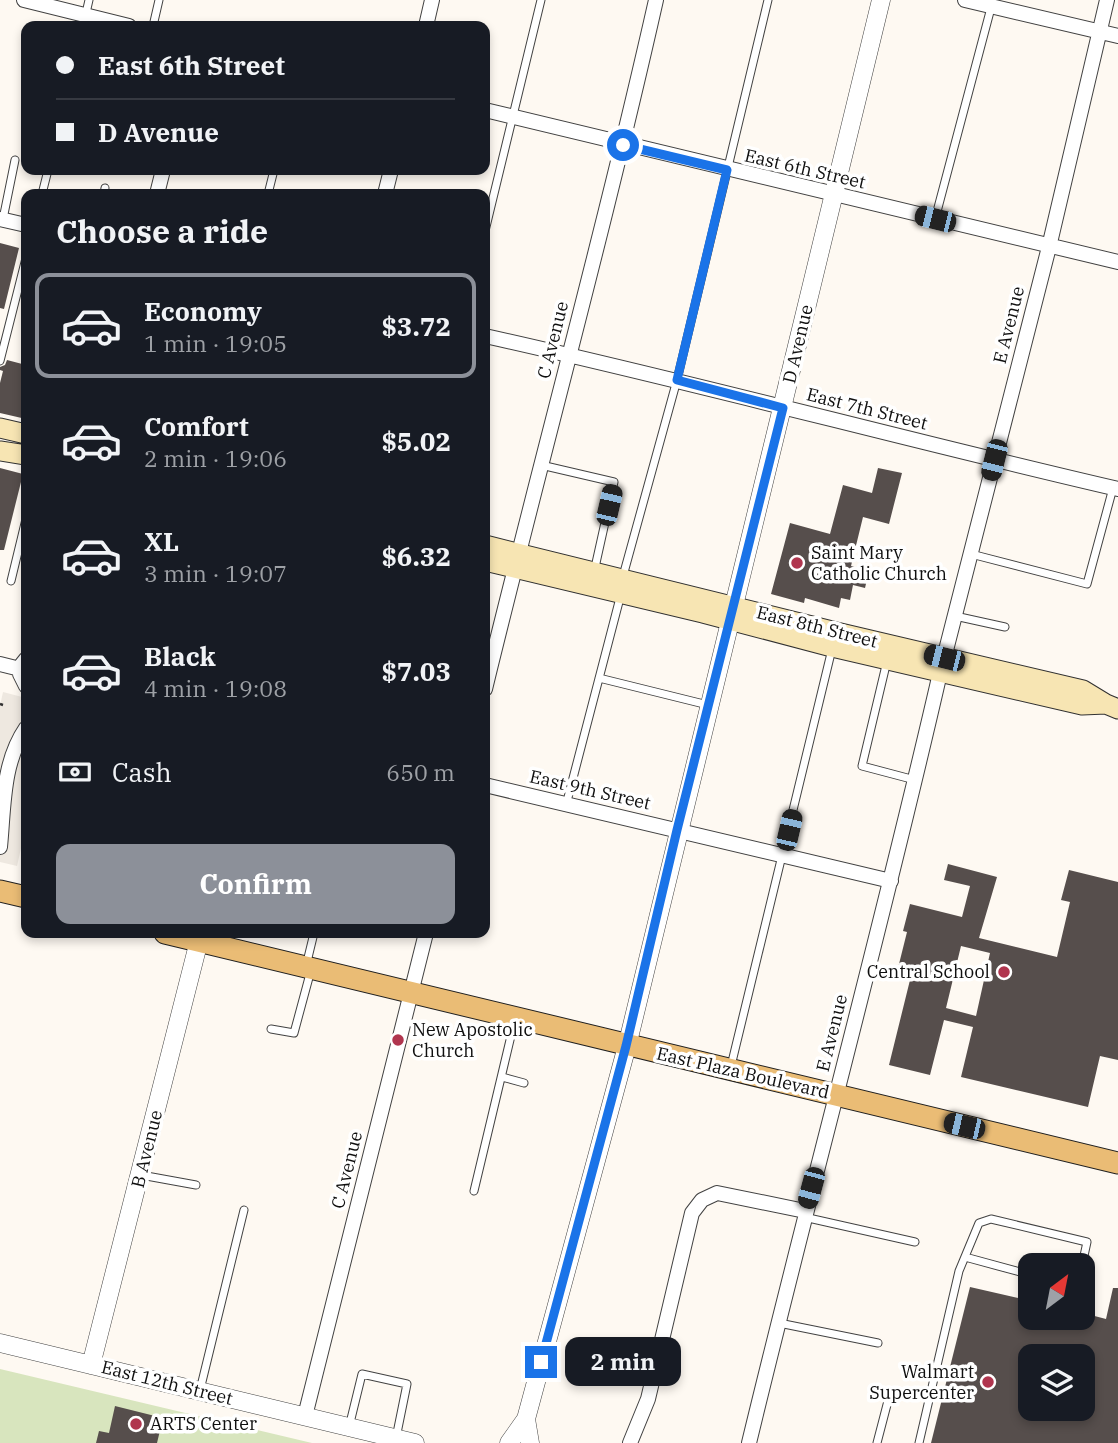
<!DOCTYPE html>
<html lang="en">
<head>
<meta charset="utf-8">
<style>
  :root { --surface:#171b24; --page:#242831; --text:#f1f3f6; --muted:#9ea1a6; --line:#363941; --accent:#8c9099 }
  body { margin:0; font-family:"IBM Plex Serif",serif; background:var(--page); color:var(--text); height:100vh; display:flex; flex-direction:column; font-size:26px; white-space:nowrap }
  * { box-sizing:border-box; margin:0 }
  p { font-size:23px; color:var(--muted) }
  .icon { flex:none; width:38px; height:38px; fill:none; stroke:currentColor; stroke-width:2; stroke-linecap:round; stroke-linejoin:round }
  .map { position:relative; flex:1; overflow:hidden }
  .side { position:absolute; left:21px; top:189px; width:469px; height:749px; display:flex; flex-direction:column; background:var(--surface); border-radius:14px; box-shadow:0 4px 10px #0003 }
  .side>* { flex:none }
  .top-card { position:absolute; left:21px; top:21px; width:469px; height:154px; border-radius:14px; box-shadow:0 4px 10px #0003; display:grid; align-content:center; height:154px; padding:0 35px; background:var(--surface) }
  .needle { width:46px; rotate:32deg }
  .buttons { position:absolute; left:1018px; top:1253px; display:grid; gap:14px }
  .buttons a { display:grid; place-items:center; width:77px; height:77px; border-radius:14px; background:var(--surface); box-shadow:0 4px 10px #0003; font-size:35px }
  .end { position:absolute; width:32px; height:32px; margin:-16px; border:9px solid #1a73e8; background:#fff; box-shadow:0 0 0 4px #fff }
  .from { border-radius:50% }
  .bubble { position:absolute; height:49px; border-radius:14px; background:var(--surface); box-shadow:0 4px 10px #0003; font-size:23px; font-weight:700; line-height:49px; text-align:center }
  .car { position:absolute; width:21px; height:42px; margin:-21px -10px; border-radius:9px; box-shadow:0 0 5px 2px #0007; background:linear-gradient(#222 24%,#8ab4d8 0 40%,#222 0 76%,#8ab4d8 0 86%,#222 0) }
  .top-card b { display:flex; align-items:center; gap:24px; height:66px; font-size:26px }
  .top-card b+b { border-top:2px solid var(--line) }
  .top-card i { width:18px; height:18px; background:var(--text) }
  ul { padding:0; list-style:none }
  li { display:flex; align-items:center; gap:21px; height:105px; margin:0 14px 10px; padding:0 21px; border:4px solid transparent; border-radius:14px }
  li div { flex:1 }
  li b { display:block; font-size:26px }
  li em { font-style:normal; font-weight:700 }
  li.selected { border-color:var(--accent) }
  li>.icon { width:63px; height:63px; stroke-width:1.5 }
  h2 { padding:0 35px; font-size:32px; line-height:84px }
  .pay { display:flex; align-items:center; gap:18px; height:77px; padding:0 35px; font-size:26px }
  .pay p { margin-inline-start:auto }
  .primary-button { display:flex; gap:14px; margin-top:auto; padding:14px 35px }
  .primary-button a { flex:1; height:80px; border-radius:14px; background:var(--accent); color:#fff; font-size:28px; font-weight:700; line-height:80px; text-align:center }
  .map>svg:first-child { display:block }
</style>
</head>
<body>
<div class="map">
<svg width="1118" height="1443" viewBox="0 0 1118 1443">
  <rect width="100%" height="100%" fill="#fef9f2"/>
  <path fill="#d8e5be" d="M0,1369L312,1443H0Z"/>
  <path fill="#eee8e0" d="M3,692L26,698V826L17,866L0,862V706Z"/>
  <path fill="#564e4c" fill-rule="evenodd" d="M0,243L19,248L4,309L0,308Z
    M7,360L26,365V419L0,413V383L3,371L0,370V367L5,365Z
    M0,468L23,474L4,550H0Z
    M878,468L902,473L889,524L863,517L851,566L869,571L865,588L853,585L850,600L841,598L839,608L805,598L804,603L771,594L790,523L830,534L843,485L872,493Z
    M948,864L997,877L979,938L1057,957L1070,902L1061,900L1069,870L1118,882V1060L1100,1056L1088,1107L961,1077L973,1027L944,1020L930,1075L889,1065L910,980L896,976L907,932L903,931L910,904L962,917L970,886L944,880ZM961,946L990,953L976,1016L946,1008Z
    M970,1287L1031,1301V1318H1083V1313L1106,1319L1113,1288H1118V1443H931ZM1031,1356H1083V1409H1031Z
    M115,1406L163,1418L157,1443H96L99,1431L109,1433Z"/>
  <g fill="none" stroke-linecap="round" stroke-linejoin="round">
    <defs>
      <path id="service" d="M83,26L89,0
        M153,26L159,0
        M42,194L48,170
        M104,194L105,188
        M268,194L274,170
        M3,219L15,160
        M935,219L992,4
        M485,231L541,0
        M0,361L26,258
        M541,465L614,482L594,572
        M971,554L1087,584L1113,488
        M623,576L677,380L768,0
        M11,581L26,519
        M955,616L1005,627
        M887,661L862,766L915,780
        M599,678L708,705
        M566,805L621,594
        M306,966L314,933
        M271,1029L294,1033L311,970
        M731,1066L832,649
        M502,1077L524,1083
        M141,1175L196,1185
        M474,1191L515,1019
        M804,1217L915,1242
        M965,1257L1031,1275
        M779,1323L878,1343
        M200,1390L244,1210
        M349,1427L362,1374L407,1384L396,1438
        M877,1443L889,1397
        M919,1443L959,1271L979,1223L991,1219L1087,1242L1082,1265"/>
      <path id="minor" d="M24,0L129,26
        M965,0L1118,36
        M426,26L432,0
        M485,110L1118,262
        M157,194L163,170
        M385,194L391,170
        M0,219L26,225
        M485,336C697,383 906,440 1118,489
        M944,658L1049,247L1107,0
        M26,659L22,664L20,674L26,686
        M0,664L20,669
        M485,689C541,459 604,231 656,0
        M485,785L891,881
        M0,847C4,807 2,763 26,728
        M305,1416L426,933
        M630,1443L648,1399L692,1213L702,1200L717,1193L805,1211
        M749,1443C811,1186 881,931 940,673"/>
      <path id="tertiary" d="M0,1343L415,1443
        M91,1365L201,933
        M526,1419L530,1443
        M509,1443L526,1419L627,1046L881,0"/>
      <path id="secondary" d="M0,428L26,434
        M0,451L26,455
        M485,545L836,632L1083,690L1106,704L1118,709
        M485,561L703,613L832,647L1082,705L1106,704"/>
      <path id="primary" d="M0,891L26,897
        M165,933L1118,1163"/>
    </defs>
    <use href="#service" stroke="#424242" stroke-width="9"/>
    <use href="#minor" stroke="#424242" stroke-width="16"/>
    <use href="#tertiary" stroke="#424242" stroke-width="19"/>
    <use href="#secondary" stroke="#313131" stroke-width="21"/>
    <use href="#primary" stroke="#202020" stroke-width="23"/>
    <path stroke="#313131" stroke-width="2.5" stroke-dasharray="7 3.5" stroke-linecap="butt" d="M0,704L3,705"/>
    <use href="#service" stroke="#fff" stroke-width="7"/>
    <use href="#minor" stroke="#fff" stroke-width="14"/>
    <use href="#tertiary" stroke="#fff" stroke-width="18"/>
    <use href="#secondary" stroke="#f7e5b3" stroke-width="19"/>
    <use href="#primary" stroke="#eabc75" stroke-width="21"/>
  </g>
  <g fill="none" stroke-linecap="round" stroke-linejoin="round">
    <path stroke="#1a73e8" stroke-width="9" d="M541,1362L626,1046L677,830L783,408L677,380L727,170L623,145"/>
  </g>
  <g fill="#b0354e" stroke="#fff" stroke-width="2.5">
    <circle cx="797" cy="563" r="7"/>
    <circle cx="1004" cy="972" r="7"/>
    <circle cx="398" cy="1040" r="7"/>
    <circle cx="988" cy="1382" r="7"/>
    <circle cx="136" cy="1424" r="7"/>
  </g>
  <g text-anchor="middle" stroke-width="7" stroke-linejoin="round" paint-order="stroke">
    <g font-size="18" fill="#0f0f0f" stroke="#fff">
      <text transform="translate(805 169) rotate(13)" y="6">East 6th Street</text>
      <text transform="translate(1009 325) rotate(-76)" y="6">E Avenue</text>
      <text transform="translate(553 340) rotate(-76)" y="6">C Avenue</text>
      <text transform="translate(798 344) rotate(-77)" y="6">D Avenue</text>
      <text transform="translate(867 409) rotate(14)" y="6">East 7th Street</text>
      <text transform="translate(817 627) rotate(14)" y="6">East 8th Street</text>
      <text transform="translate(590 790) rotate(13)" y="6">East 9th Street</text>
      <text transform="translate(832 1033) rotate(-76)" y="6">E Avenue</text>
      <text transform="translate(743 1073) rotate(13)" y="6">East Plaza Boulevard</text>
      <text transform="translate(147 1149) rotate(-76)" y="6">B Avenue</text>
      <text transform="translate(347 1170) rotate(-76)" y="6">C Avenue</text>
      <text transform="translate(167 1383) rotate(14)" y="6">East 12th Street</text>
    </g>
    <g font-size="18" fill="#0f0f0f" stroke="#fff" text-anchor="start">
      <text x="811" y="559">Saint Mary<tspan x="811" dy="21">Catholic Church</tspan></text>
      <text x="990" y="978" text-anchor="end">Central School</text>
      <text x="412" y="1036">New Apostolic<tspan x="412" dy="21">Church</tspan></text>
      <text x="974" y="1378" text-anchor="end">Walmart<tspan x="974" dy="21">Supercenter</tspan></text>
      <text x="150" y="1430">ARTS Center</text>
    </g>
  </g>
</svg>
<div class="buttons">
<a><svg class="needle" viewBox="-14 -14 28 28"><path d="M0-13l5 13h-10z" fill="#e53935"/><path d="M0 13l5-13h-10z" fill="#9ea1a6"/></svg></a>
<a><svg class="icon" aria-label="layers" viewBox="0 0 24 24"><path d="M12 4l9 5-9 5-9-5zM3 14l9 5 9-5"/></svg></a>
</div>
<i class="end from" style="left:623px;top:145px"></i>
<i class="end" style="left:541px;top:1362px"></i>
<div class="bubble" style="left:565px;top:1337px;width:116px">2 min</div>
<i class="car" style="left:935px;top:219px;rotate:284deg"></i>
<i class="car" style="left:994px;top:460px;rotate:194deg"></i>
<i class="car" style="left:609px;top:505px;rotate:13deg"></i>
<i class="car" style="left:944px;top:658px;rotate:284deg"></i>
<i class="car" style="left:789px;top:830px;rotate:13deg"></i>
<i class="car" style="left:964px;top:1126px;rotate:283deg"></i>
<i class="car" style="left:811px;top:1188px;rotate:195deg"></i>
<div class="top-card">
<b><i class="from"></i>East 6th Street</b>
<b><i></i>D Avenue</b>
</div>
<section class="side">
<h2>Choose a ride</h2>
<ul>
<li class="selected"><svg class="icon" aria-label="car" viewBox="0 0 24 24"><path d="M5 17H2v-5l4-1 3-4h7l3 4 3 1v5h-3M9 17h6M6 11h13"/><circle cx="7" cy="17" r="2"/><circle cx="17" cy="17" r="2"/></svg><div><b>Economy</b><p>1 min · 19:05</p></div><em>$3.72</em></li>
<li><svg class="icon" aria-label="car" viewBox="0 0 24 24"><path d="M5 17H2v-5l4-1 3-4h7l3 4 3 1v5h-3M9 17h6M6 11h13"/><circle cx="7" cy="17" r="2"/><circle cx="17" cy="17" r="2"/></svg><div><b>Comfort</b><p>2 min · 19:06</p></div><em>$5.02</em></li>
<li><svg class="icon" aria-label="car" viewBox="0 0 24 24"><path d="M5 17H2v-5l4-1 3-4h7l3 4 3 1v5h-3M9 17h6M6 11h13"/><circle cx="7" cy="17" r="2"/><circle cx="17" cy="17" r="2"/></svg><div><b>XL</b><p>3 min · 19:07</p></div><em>$6.32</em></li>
<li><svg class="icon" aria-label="car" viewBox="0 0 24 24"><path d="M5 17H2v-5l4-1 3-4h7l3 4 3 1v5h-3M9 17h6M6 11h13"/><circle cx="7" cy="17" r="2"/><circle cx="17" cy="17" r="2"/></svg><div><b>Black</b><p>4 min · 19:08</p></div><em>$7.03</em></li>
</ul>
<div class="pay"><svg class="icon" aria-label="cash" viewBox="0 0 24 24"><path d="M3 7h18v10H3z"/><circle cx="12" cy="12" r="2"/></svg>Cash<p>650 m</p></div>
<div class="primary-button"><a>Confirm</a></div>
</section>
</div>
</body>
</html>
